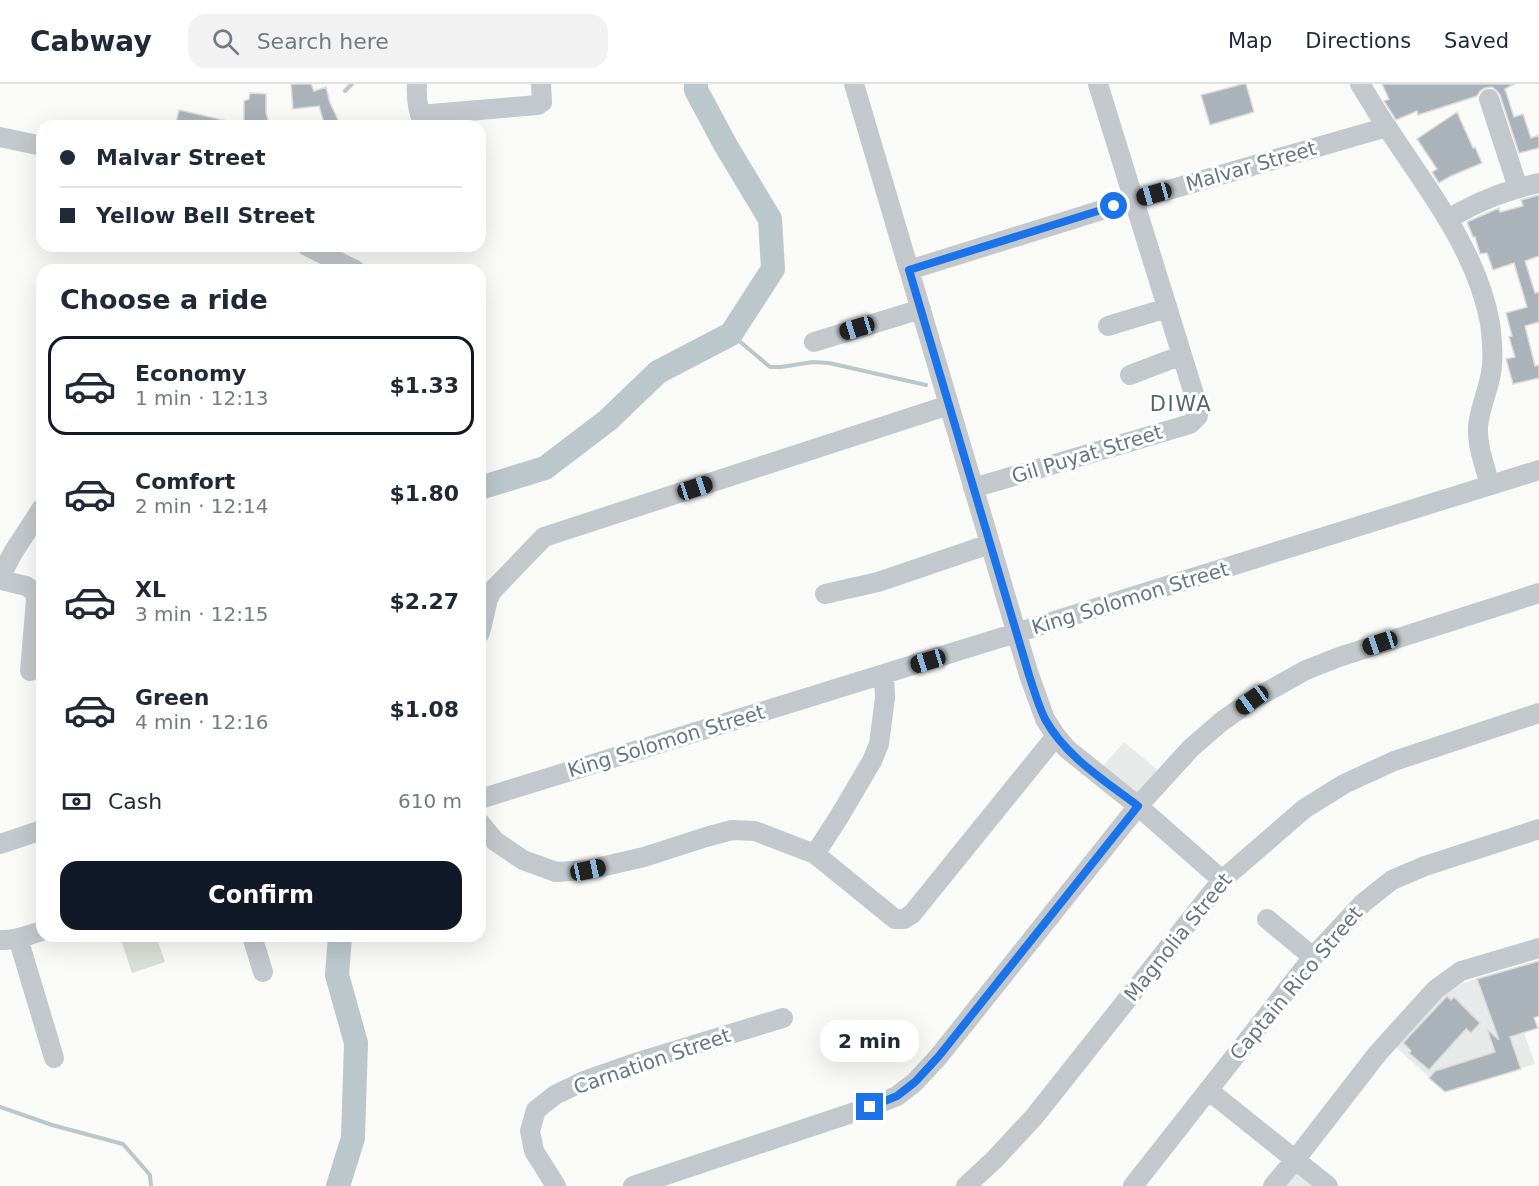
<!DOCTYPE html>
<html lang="en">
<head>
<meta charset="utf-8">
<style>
  :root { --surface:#fff; --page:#f2f2f3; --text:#1f2937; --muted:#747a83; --line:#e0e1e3; --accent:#111827 }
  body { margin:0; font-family:"DejaVu Sans",sans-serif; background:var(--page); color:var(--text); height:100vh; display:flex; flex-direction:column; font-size:22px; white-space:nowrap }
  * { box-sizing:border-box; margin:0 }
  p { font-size:20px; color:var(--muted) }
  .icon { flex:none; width:33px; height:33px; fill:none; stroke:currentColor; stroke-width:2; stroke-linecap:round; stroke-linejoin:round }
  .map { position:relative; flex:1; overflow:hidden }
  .panel { position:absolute; left:36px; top:180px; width:450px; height:678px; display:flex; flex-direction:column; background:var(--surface); border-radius:18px; box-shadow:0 6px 24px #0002 }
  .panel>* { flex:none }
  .hud { position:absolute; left:36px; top:36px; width:450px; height:132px; border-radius:18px; box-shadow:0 6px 24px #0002; display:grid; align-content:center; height:132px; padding:0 24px; background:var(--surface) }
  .end { position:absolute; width:27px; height:27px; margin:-14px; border:8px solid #1a73e8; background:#fff; box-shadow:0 0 0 3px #fff }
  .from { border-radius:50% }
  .bubble { position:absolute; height:42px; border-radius:18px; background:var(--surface); box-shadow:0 6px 24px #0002; font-size:20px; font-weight:600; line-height:42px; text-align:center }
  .car { position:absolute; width:18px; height:36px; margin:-18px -9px; border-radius:8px; box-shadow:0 0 4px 2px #0007; background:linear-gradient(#222 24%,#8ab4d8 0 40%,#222 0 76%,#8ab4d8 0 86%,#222 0) }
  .hud b { display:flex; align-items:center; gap:21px; height:57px; font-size:22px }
  .hud b+b { border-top:2px solid var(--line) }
  .hud i { width:15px; height:15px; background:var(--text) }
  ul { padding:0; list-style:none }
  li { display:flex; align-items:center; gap:18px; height:99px; margin:0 12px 9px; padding:0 12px; border:3px solid transparent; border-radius:18px }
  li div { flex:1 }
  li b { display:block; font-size:22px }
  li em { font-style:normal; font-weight:600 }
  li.selected { border-color:var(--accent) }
  li>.icon { width:54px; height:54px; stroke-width:1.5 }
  h2 { padding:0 24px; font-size:27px; line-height:72px }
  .pay { display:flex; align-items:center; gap:15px; height:66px; padding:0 24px; font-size:22px }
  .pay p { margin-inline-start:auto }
  .primary-button { display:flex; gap:12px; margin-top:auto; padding:12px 24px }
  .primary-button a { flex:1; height:69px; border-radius:18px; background:var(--accent); color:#fff; font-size:24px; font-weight:600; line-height:69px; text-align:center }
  header { display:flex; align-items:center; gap:36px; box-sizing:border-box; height:84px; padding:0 30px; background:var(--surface); border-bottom:2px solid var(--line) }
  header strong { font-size:28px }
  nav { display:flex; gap:33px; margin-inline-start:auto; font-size:21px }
  .search { width:420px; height:54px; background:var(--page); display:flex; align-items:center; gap:15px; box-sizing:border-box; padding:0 21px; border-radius:18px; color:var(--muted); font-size:22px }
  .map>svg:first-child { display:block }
</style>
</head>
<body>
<header>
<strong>Cabway</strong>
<div class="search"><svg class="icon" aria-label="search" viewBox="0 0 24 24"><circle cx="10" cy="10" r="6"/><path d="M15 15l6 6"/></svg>Search here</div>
<nav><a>Map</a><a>Directions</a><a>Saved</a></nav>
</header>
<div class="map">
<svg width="1539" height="1102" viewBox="0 0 1539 1102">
  <rect width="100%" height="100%" fill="#fafaf8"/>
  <path fill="#e8e9e9" d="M1124,658L1161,689L1139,715L1102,683Z
    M1477,894L1494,942L1506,939L1510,953L1524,949L1535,980L1445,1008L1396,963L1442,908Z
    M1292,1086L1311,1102H1278Z"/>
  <path fill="#dadfd7" d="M120,852H156L165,878L132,889Z"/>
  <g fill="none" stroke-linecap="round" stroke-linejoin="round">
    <path stroke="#bbc7cb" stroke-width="4" d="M345,7L352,0
      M731,250L770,283H781L813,278L829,279L926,301
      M0,1023L52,1041L123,1060L150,1091L151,1102"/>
    <path stroke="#bbc7cb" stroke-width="24" d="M480,404L545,384L608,336L658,288L731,250L773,185L770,135L726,62L696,6V0
      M338,1102L353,1054L356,959L337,891L340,852"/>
  </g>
  <path fill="#aab3b9" stroke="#dcdcda" stroke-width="1.5" d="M291,0H311L314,7L326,3L330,19L341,42H325L319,22L293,25Z
    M1243,0H1246L1254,28L1210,41L1201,11Z
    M1382,0H1514L1505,5L1514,33L1523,30L1531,54L1539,51V64L1519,69L1500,11L1497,7L1492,3L1485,4L1480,7L1477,12L1418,31L1417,27L1396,36L1384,17L1389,15Z
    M250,9L266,10V29L270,42H244V17L249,15Z
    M179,26L232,38L231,42H175Z
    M1457,28L1473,64L1475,63L1482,79L1451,92L1439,99L1432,88L1437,85L1417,55Z
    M1539,111V172L1525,177L1535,209L1539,208V238L1525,242L1535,282L1539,281V294L1513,300L1506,275L1515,273L1509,253L1512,252L1506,229L1527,223L1514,179L1493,186L1487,169L1480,170L1475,153H1473L1467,138L1499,124L1500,128L1523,122L1521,116Z
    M1539,877V932L1534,934L1538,944L1510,953L1521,985L1445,1008L1429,994L1435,987L1495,968L1487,945L1499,956L1477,895Z
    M1447,912L1451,916L1454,913L1480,939L1471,949L1466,945L1429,986L1409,969L1411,967L1403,959Z"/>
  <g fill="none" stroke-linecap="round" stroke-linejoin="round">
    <path stroke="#c3c8cc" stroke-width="20" d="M417,0C416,14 418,28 424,41
      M854,0L1029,591L1045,635L1056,652L1067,665L1138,722L1222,796
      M1360,0C1369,14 1377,29 1387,43C1427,105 1476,164 1490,239C1492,255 1494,274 1491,289C1488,307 1479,326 1478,343C1477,362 1485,383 1490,401
      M1489,15L1518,104
      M420,31L538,21L542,18L541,0
      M0,53L42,62
      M1448,135C1479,117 1504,107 1539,99
      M307,162L355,186
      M909,186L1134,116L1387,43
      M1108,242L1167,224
      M814,258L921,225
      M1130,291L1182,271
      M973,404L1190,340L1198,332V323L1098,0
      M825,510L878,498L990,460
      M480,549L488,515L492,507L544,453L949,321
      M30,587L36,515L35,508L26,502L1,496L0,493L14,467L42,424
      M480,715L1016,549L1539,386
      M480,739L495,757L523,776L556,788L588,786L644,773L706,753L732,746L755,747L815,770L895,835H904L912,830L1056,652
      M0,760L42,746
      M815,770L839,733L872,677L879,660L885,614L884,590
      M1267,835L1313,873
      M252,852L263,888
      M18,854L54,974
      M0,856C15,857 28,851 42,847
      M1208,1006L1328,1102
      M556,1102L534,1067L530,1047L536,1026L555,1011L584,997L638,978L783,934
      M633,1102L870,1023L897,1012L915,998L939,972L1138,722L1191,664L1221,638L1252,616L1306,586L1339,573L1539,509
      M966,1102L994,1076L1034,1033L1222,796L1304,725L1344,700L1394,677L1539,629
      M1133,1102L1313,873L1363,819L1392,796L1425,782L1539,745
      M1273,1102L1295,1076L1378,969L1436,905L1461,887L1539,864"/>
  </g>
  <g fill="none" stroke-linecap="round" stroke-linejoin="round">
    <path stroke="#1a73e8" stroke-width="8" d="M870,1023L897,1012L915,998L939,972L1138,722C1105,697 1065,672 1045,635C1038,621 1034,606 1029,591L909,186L1114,122"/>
  </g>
  <g text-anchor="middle" stroke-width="6" stroke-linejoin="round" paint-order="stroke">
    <g font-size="20" fill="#657683" stroke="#fff">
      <text transform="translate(1251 82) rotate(-16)" y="7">Malvar Street</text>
      <text transform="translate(1087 370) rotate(-17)" y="7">Gil Puyat Street</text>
      <text transform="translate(1130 514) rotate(-17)" y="7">King Solomon Street</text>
      <text transform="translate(666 657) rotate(-17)" y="7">King Solomon Street</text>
      <text transform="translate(1178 853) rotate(-51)" y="7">Magnolia Street</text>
      <text transform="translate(1296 899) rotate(-50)" y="7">Captain Rico Street</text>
      <text transform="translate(652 977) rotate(-19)" y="7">Carnation Street</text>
    </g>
    <g font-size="21" letter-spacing="1.5" fill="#57646e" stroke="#fff">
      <text x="1181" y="327">DIWA</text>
    </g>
  </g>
</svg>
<i class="end from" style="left:1114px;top:122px"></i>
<i class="end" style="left:870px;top:1023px"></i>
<div class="bubble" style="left:820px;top:936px;width:99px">2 min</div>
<i class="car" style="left:1154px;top:110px;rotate:254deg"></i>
<i class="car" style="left:857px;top:244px;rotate:253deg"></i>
<i class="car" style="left:695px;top:404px;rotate:72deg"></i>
<i class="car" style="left:1380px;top:559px;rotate:252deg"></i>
<i class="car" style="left:928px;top:577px;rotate:253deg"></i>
<i class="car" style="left:1252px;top:616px;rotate:234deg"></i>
<i class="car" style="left:588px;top:786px;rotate:78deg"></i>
<div class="hud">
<b><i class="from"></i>Malvar Street</b>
<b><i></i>Yellow Bell Street</b>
</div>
<section class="panel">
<h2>Choose a ride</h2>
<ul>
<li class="selected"><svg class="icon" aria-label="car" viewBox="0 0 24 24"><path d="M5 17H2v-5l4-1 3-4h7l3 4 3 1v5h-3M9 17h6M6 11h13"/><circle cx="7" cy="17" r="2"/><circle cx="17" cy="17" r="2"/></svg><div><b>Economy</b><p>1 min · 12:13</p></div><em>$1.33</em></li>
<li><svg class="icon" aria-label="car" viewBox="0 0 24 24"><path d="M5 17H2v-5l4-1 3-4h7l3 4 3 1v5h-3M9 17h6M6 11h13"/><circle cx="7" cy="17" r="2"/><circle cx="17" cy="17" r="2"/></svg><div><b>Comfort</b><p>2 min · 12:14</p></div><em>$1.80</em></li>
<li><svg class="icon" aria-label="car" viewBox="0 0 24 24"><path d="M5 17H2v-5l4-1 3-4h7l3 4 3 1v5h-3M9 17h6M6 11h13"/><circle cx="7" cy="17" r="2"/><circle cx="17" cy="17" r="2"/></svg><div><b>XL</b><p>3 min · 12:15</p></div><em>$2.27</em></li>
<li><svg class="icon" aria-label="car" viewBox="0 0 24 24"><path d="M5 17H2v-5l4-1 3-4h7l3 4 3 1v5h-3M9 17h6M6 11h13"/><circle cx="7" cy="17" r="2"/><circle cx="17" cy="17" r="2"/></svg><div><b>Green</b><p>4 min · 12:16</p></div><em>$1.08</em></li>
</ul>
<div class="pay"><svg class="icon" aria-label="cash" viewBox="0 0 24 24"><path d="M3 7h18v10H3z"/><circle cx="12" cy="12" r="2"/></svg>Cash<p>610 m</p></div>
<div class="primary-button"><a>Confirm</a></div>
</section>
</div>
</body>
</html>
